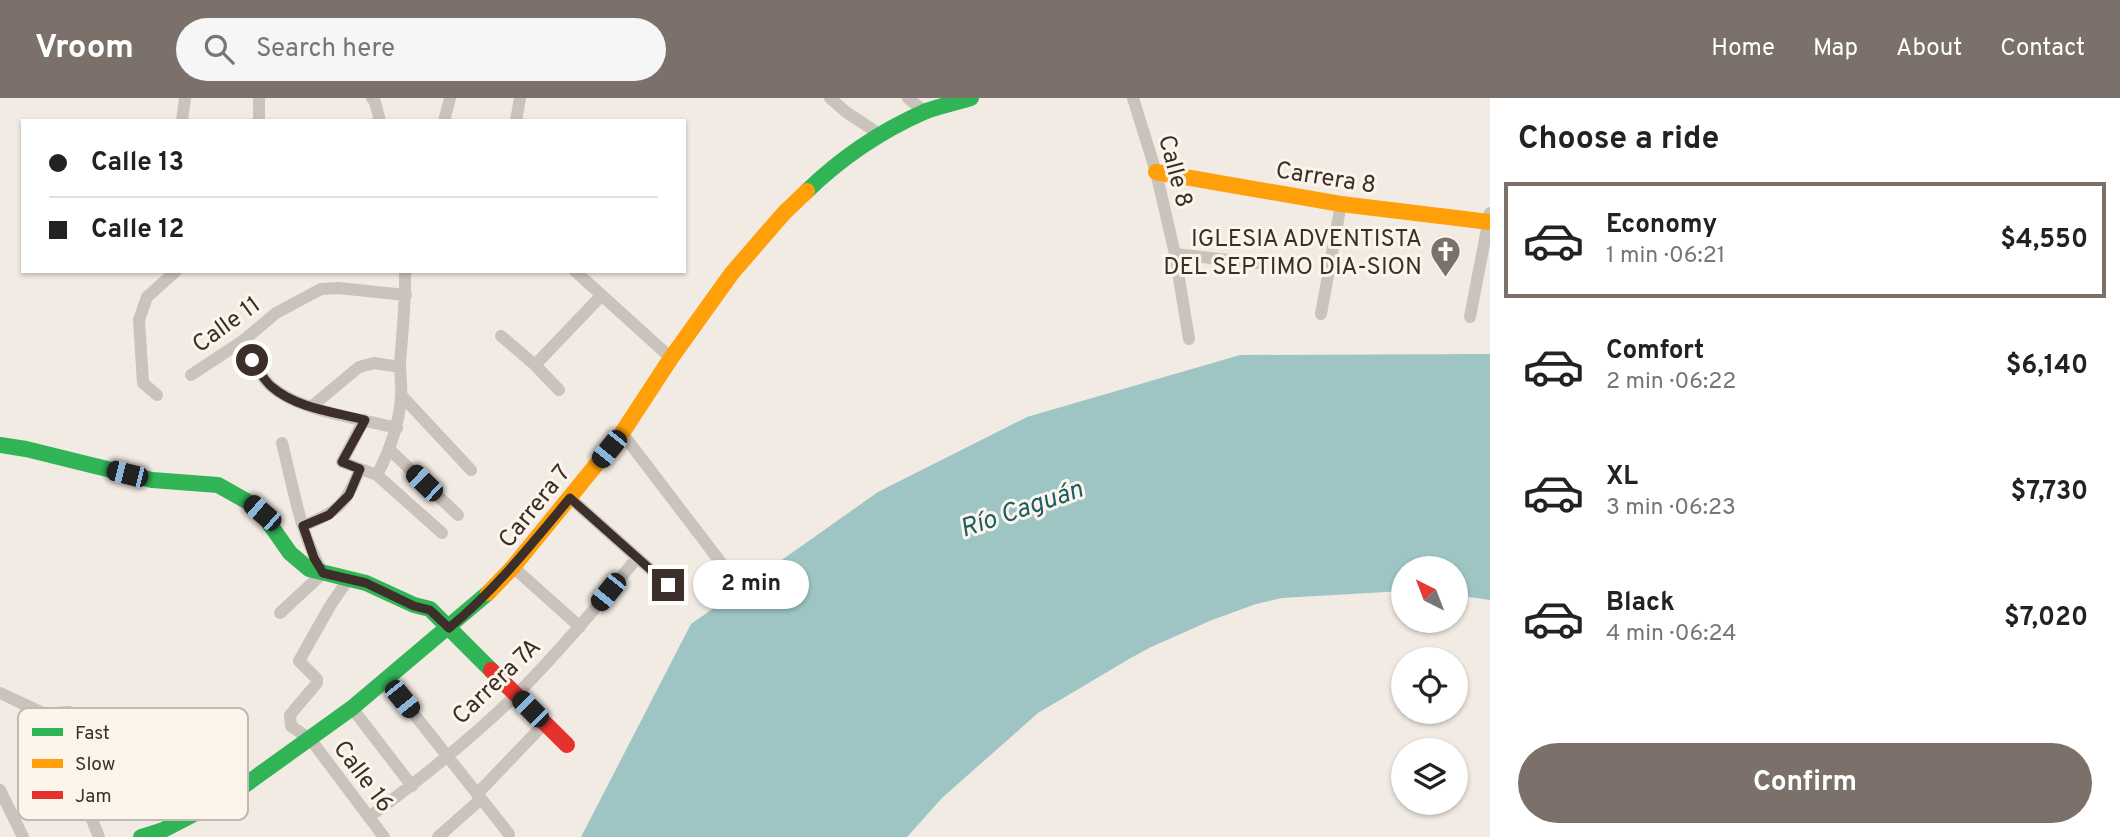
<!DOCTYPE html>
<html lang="en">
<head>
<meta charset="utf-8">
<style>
  :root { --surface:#fff; --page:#f6f6f6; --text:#222; --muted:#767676; --line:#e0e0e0; --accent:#7b716a }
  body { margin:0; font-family:Overpass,sans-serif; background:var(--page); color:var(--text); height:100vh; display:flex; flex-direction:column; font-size:26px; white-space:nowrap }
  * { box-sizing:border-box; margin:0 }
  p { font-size:23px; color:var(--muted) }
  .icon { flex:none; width:38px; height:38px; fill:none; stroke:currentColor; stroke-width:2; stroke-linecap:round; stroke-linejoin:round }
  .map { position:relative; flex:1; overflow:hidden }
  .details { display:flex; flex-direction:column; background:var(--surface); width:630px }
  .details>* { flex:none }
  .top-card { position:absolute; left:21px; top:21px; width:665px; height:154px; border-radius:0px; box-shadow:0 2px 5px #0004; display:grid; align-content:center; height:154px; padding:0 28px; background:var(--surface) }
  .needle { width:46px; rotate:318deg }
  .fabs { position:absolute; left:1391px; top:458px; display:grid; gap:14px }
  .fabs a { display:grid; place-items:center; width:77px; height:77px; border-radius:50%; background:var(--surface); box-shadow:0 2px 5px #0004; font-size:35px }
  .end { position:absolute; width:32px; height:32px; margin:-16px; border:9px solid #3c2f29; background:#fff; box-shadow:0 0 0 4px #fff }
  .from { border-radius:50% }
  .bubble { position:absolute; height:49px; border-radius:24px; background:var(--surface); box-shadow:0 2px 5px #0004; font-size:23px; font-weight:700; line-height:49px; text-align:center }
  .car { position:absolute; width:21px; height:42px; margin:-21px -10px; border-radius:9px; box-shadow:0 0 5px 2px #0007; background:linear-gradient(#222 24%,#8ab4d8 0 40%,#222 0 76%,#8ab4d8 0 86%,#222 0) }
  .top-card b { display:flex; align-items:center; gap:24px; height:66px; font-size:26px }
  .top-card b+b { border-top:2px solid var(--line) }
  .top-card i { width:18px; height:18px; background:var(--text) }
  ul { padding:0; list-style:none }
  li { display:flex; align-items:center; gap:21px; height:116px; margin:0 14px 10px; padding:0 14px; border:4px solid transparent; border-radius:0px }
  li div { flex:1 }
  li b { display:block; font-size:26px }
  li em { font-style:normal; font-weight:700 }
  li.active { border-color:var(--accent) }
  li>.icon { width:63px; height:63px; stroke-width:1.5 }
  h2 { padding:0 28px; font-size:32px; line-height:84px }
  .primary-button { display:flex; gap:14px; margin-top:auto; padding:14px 28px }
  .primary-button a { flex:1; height:80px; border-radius:42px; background:var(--accent); color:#fff; font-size:28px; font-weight:700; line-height:80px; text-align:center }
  header { display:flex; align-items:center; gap:42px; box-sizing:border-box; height:98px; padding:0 35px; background:var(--accent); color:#fff }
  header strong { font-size:33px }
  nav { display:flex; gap:38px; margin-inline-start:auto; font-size:24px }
  .search { width:490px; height:63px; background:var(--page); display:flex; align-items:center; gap:18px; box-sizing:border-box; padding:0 24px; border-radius:38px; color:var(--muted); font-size:26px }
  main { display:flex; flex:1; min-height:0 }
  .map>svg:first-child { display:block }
</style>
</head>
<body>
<header>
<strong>Vroom</strong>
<div class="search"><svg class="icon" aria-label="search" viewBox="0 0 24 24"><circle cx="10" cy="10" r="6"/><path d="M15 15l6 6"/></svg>Search here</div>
<nav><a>Home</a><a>Map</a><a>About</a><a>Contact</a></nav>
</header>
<main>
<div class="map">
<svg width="1490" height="739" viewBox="0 0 1490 739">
  <rect width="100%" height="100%" fill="#f1ebe4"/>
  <path fill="#9ec4c4" d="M1490,256V502L1456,497V471H1404L1403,493L1282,500L1256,506L1212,522L1151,549L1129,561L1038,615L942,700L907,739H581L691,526L878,394L1027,319L1240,257Z"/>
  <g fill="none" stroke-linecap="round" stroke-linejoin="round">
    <path stroke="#cac3bc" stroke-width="12" d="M372,0L375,4L380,23
      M830,0L846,14L881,37
      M908,0L925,14
      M1133,0L1156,74L1175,156L1189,241
      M182,23L185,0
      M259,23V0
      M444,23L450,0
      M516,23L520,0
      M1175,156L1256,165
      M575,173L671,260
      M1321,216L1341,106
      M1470,219L1490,115
      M501,238L535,267L559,292
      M244,242C251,258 259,278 272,289C300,313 361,321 397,330
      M535,267L601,198
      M191,277L244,242L276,215L321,191L338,190L406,197
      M157,297L143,285L139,222L147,199L176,173
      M401,297L471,372
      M311,309L359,269L374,265L400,269
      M364,322L342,364L377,377L442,435
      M622,335L725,470
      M390,352L458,417
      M377,377C390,352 399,328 401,299C402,288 400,277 400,266C402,235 406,205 405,173
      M570,400L668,487
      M303,428C339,413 345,407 360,371
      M513,469L580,529
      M349,480L330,508L299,563L317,581V585L290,617L291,628L311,642L384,739
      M280,515L323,475C300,436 293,388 282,345
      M387,582L509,736
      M0,595L45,616L69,614
      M352,610L412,688
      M190,640L231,697
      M71,670L99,739
      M0,692L23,739
      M477,696L545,625
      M369,719C421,681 471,641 517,596C560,553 598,507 637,460
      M438,739L481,701"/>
    <path stroke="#30b455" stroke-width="16" d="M807,93C840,61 881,33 924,14C939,8 956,5 971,0
      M0,347L26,351L152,382L218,387L250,405L262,415L290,455L309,471L366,485L414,507L430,511L491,572
      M141,739L163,732L231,697L352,610L488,495"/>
    <path stroke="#ff9f0a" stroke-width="16" d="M1156,74L1341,106L1490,124
      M488,495L513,469L622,335L671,260L732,175L784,115L807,93"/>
    <path stroke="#e5322d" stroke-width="16" d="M491,572L567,647"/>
  </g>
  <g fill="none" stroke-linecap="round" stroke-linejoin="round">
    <path stroke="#3c2f29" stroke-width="9" d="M252,262C258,271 264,283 272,289C296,310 334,314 365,322L342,364L360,371L349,397L329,417L303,428L314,460L323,475L366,485L414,508L430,512L449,530C497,490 530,448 570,400L668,487"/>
  </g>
  <defs>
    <symbol id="church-pin" viewBox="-11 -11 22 30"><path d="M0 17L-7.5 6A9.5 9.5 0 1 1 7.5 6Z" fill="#7b716a" stroke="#fcf5ec"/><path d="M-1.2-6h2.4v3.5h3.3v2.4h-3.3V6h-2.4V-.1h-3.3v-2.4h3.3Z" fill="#fff"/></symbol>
  </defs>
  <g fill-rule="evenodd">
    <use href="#church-pin" x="1428" y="136" width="35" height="47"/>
  </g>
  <g text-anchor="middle" stroke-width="6" stroke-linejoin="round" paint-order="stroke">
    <g font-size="24" fill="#3c2f29" stroke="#fcf5ec">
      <text transform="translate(1176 73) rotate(75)" y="8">Calle 8</text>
      <text transform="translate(1326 79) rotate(9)" y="8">Carrera 8</text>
      <text transform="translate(226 226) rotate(-36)" y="8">Calle 11</text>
      <text transform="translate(534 408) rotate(-51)" y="8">Carrera 7</text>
      <text transform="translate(496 583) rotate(-44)" y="8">Carrera 7A</text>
      <text transform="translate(364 678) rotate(53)" y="8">Calle 16</text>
    </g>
    <g font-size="24" fill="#3c2f29" stroke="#fcf5ec" text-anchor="end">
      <text x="1422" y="148">IGLESIA ADVENTISTA<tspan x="1422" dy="28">DEL SEPTIMO DIA-SION</tspan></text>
    </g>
    <g font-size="26" font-style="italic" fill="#195e64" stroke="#fcf5ec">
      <text transform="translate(1021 410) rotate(-19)" y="9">Río Caguán</text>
    </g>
  </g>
  <rect x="18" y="610" width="230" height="112" rx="10" fill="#fcf5ec" stroke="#c2bab2" stroke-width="2"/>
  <rect x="32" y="630" width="31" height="8" fill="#30b455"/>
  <rect x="32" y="661" width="31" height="9" fill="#ff9f0a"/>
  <rect x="32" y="693" width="31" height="8" fill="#e5322d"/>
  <g font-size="19" fill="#3c2f29">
    <text x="75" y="641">Fast</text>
    <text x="75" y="672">Slow</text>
    <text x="75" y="704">Jam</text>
  </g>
</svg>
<div class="fabs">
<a><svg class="needle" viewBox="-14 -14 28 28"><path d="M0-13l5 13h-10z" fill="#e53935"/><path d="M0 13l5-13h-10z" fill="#767676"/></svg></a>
<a><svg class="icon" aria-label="locate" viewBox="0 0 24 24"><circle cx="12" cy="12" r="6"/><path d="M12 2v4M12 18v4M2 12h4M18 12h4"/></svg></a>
<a><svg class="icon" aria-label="layers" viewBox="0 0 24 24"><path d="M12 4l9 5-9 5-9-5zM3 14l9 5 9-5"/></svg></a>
</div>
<i class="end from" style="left:252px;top:262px"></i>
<i class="end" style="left:668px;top:487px"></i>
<div class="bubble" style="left:693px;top:462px;width:116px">2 min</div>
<i class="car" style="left:609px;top:351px;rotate:219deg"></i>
<i class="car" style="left:127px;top:376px;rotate:284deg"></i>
<i class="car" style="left:424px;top:385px;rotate:314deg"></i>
<i class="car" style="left:262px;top:415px;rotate:311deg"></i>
<i class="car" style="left:608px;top:494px;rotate:219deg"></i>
<i class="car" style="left:402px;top:601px;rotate:141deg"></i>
<i class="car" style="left:530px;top:611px;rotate:315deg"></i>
<div class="top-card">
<b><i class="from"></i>Calle 13</b>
<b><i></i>Calle 12</b>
</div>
</div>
<section class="details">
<h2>Choose a ride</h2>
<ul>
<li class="active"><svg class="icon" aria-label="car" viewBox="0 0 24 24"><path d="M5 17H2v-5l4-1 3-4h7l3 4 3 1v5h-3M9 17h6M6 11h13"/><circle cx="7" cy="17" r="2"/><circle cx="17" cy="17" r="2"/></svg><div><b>Economy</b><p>1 min · 06:21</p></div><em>$4,550</em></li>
<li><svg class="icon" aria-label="car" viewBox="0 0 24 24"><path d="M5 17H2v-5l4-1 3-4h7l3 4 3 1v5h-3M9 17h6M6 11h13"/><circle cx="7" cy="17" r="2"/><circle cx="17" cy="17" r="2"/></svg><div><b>Comfort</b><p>2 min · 06:22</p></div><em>$6,140</em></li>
<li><svg class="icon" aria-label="car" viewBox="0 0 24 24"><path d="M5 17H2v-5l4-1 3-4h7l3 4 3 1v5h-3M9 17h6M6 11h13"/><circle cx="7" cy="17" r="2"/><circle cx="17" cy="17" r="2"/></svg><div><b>XL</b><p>3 min · 06:23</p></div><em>$7,730</em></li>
<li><svg class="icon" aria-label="car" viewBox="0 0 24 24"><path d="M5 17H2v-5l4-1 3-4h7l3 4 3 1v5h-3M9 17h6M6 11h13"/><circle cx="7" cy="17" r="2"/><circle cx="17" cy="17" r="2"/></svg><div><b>Black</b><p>4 min · 06:24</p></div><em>$7,020</em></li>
</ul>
<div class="primary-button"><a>Confirm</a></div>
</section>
</main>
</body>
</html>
